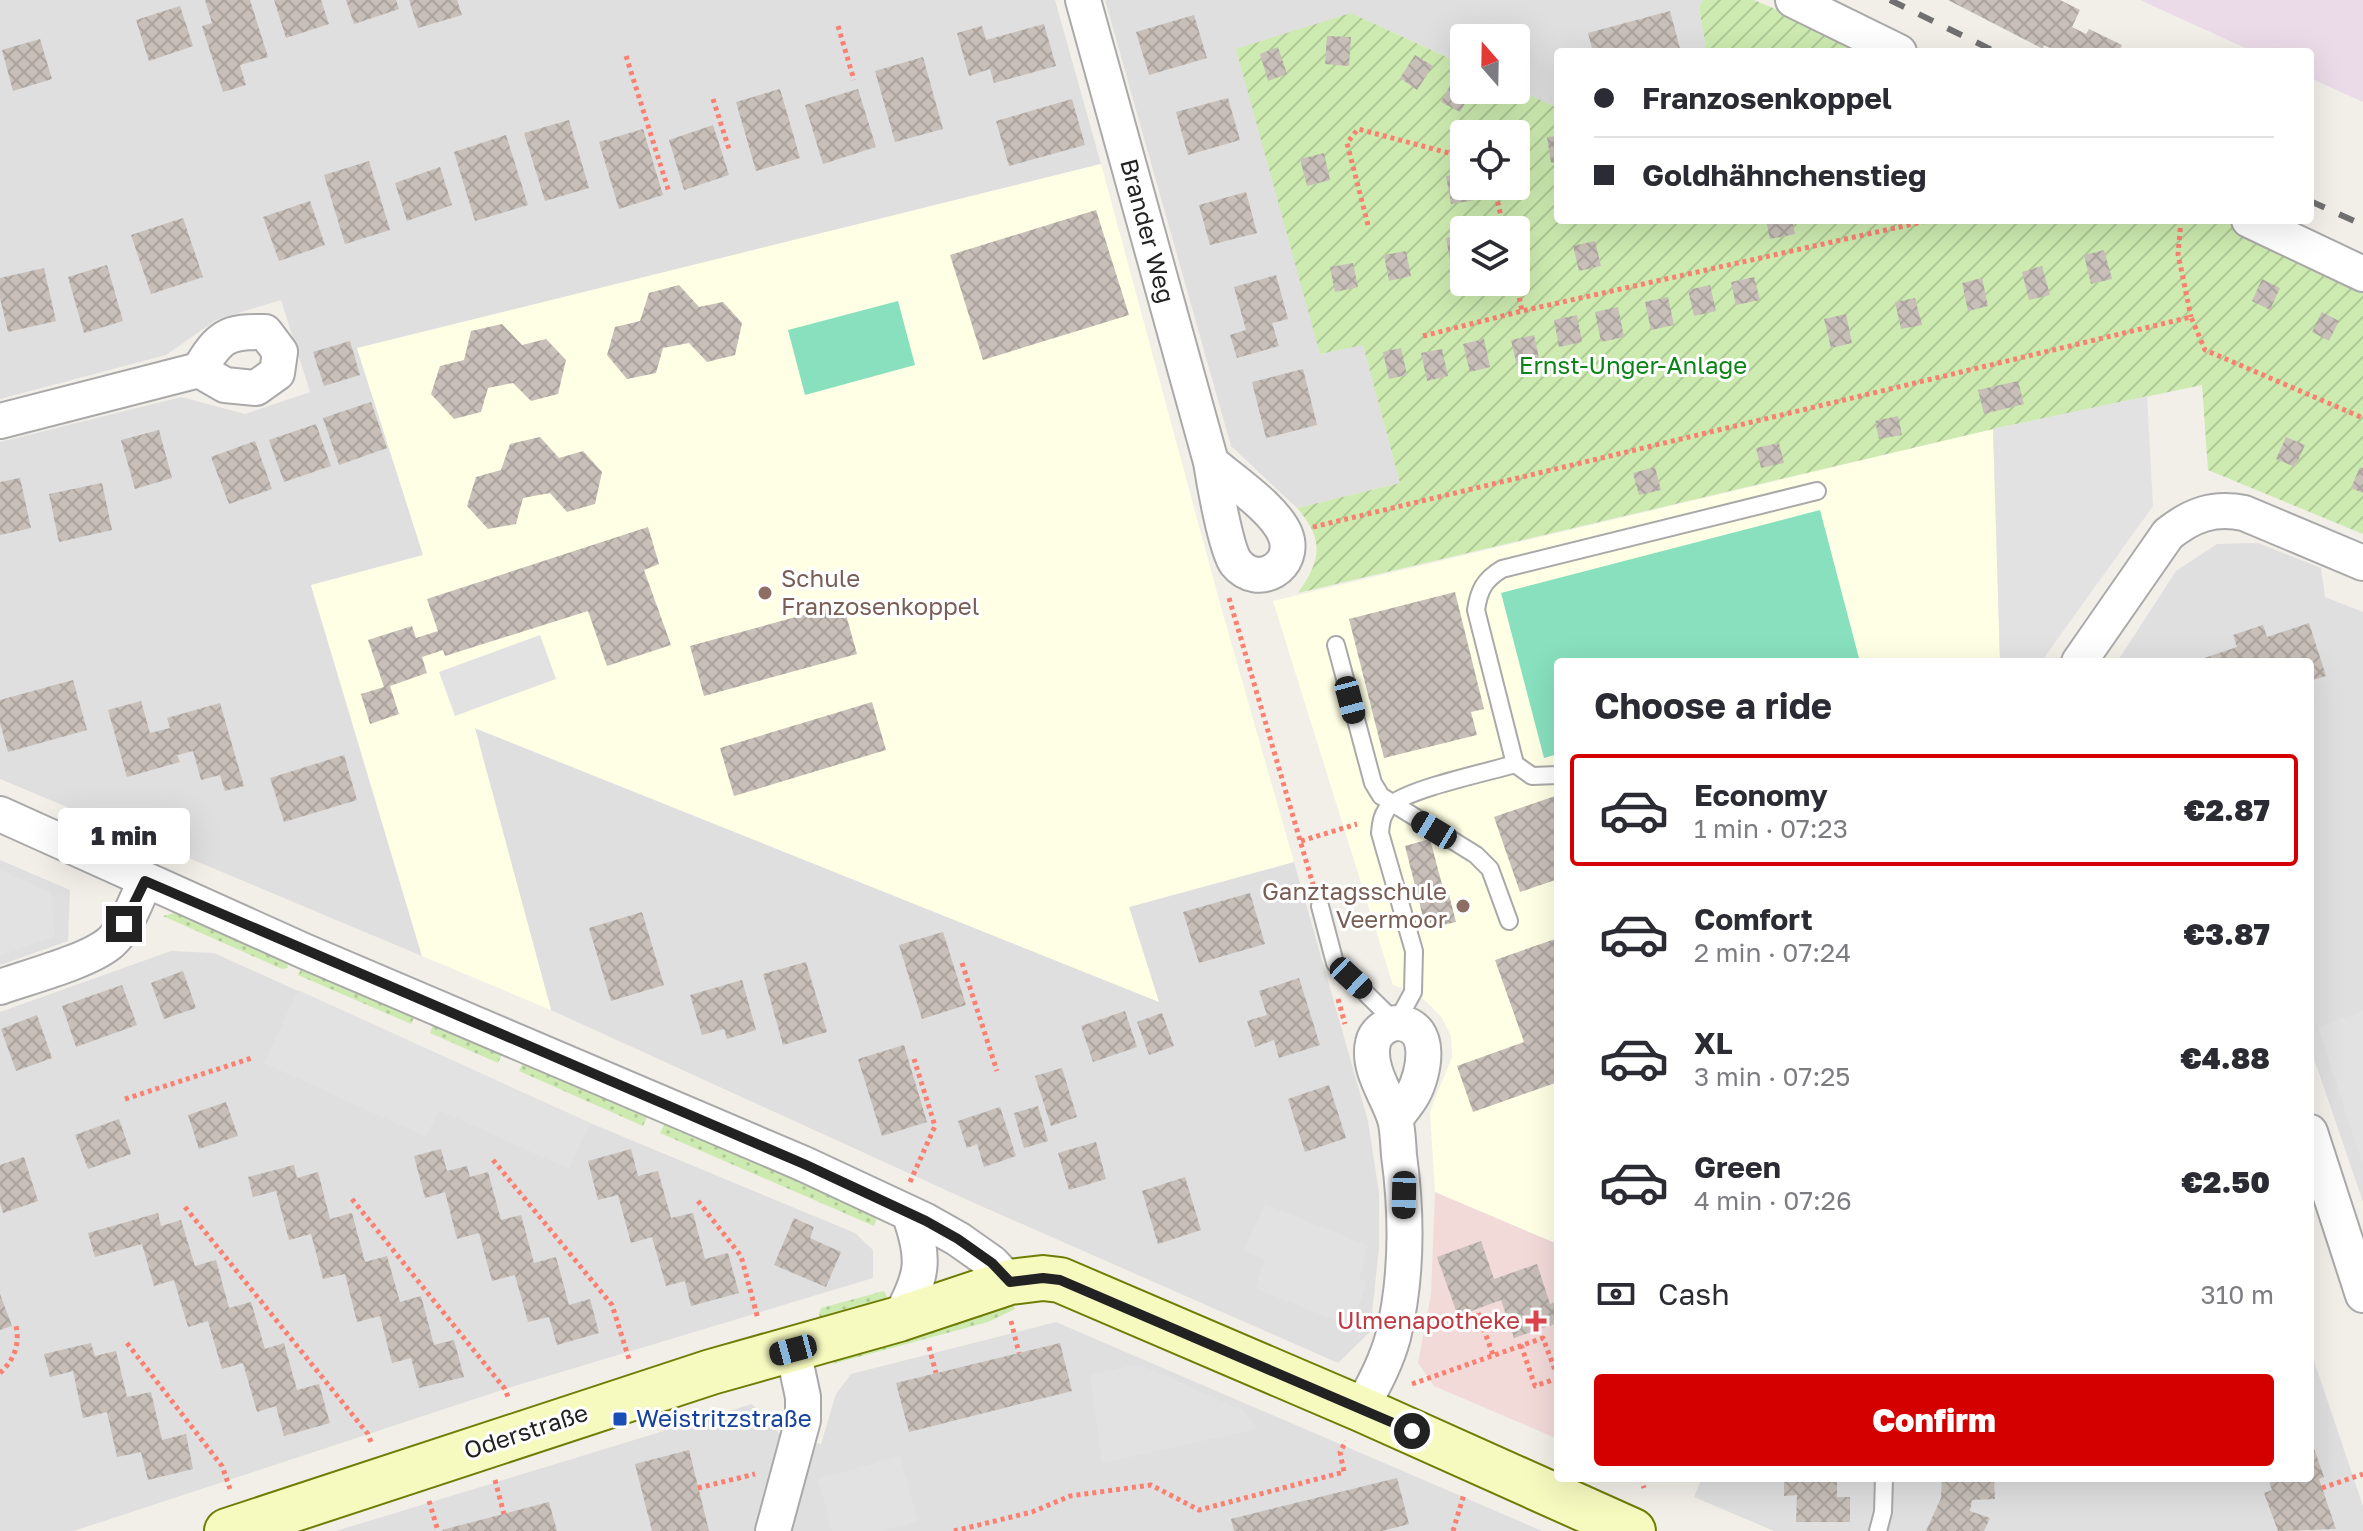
<!DOCTYPE html>
<html lang="en">
<head>
<meta charset="utf-8">
<style>
  :root { --surface:#fff; --page:#f7f7f7; --text:#2b2b33; --muted:#7c7c81; --line:#e1e1e2; --accent:#d40000 }
  body { margin:0; font-family:"Golos Text",sans-serif; background:var(--page); color:var(--text); height:100vh; display:flex; flex-direction:column; font-size:30px; white-space:nowrap }
  * { box-sizing:border-box; margin:0 }
  p { font-size:26px; color:var(--muted) }
  .icon { flex:none; width:44px; height:44px; fill:none; stroke:currentColor; stroke-width:2; stroke-linecap:round; stroke-linejoin:round }
  .map { position:relative; flex:1; overflow:hidden }
  .side { position:absolute; left:1554px; top:658px; width:760px; height:824px; display:flex; flex-direction:column; background:var(--surface); border-radius:8px; box-shadow:0 8px 32px #0002 }
  .side>* { flex:none }
  .guide { position:absolute; left:1554px; top:48px; width:760px; height:176px; border-radius:8px; box-shadow:0 8px 32px #0002; display:grid; align-content:center; height:176px; padding:0 40px; background:var(--surface) }
  .needle { width:52px; rotate:340deg }
  .controls { position:absolute; left:1450px; top:24px; display:grid; gap:16px }
  .controls a { display:grid; place-items:center; width:80px; height:80px; border-radius:8px; background:var(--surface); box-shadow:0 8px 32px #0002; font-size:40px }
  .end { position:absolute; width:36px; height:36px; margin:-18px; border:10px solid #222; background:#fff; box-shadow:0 0 0 4px #fff }
  .from { border-radius:50% }
  .bubble { position:absolute; height:56px; border-radius:8px; background:var(--surface); box-shadow:0 8px 32px #0002; font-size:26px; font-weight:800; line-height:56px; text-align:center }
  .car { position:absolute; width:24px; height:48px; margin:-24px -12px; border-radius:10px; box-shadow:0 0 6px 2px #0007; background:linear-gradient(#222 24%,#8ab4d8 0 40%,#222 0 76%,#8ab4d8 0 86%,#222 0) }
  .guide b { display:flex; align-items:center; gap:28px; height:76px; font-size:30px }
  .guide b+b { border-top:2px solid var(--line) }
  .guide i { width:20px; height:20px; background:var(--text) }
  ul { padding:0; list-style:none }
  li { display:flex; align-items:center; gap:24px; height:112px; margin:0 16px 12px; padding:0 24px; border:4px solid transparent; border-radius:8px }
  li div { flex:1 }
  li b { display:block; font-size:30px }
  li em { font-style:normal; font-weight:800 }
  li.active { border-color:var(--accent) }
  li>.icon { width:72px; height:72px; stroke-width:1.5 }
  h2 { padding:0 40px; font-size:36px; line-height:96px }
  .pay { display:flex; align-items:center; gap:20px; height:88px; padding:0 40px; font-size:30px }
  .pay p { margin-inline-start:auto }
  .cta { display:flex; gap:16px; margin-top:auto; padding:16px 40px }
  .cta a { flex:1; height:92px; border-radius:8px; background:var(--accent); color:#fff; font-size:32px; font-weight:800; line-height:92px; text-align:center }
  .map>svg:first-child { display:block }
</style>
</head>
<body>
<div class="map">
<svg width="2363" height="1531" viewBox="0 0 2363 1531">
  <defs>
    <pattern id="grass-dots" width="8" height="8" patternUnits="userSpaceOnUse" patternTransform="scale(2)"><rect width="8" height="8" fill="#cdebb0"/><path d="M2 2h.1M6 6h.1" fill="none" stroke="#b0c997" stroke-width="1.8" stroke-linecap="round"/></pattern>
    <pattern id="garden-furrows" width="10" height="10" patternUnits="userSpaceOnUse" patternTransform="scale(2)"><rect width="10" height="10" fill="#cdebb0"/><path d="M-1 1l2-2M0 10L10 0M9 11l2-2" fill="none" stroke="#b0c997"/></pattern>
    <pattern id="building-cross-hatch" width="8" height="8" patternUnits="userSpaceOnUse" patternTransform="scale(2)"><rect width="8" height="8" fill="#c7bfb8"/><path d="M0 0l8 8M0 8l8-8" fill="none" stroke="#aba49e"/></pattern>
  </defs>
  <rect width="100%" height="100%" fill="#f2efe9"/>
  <path fill="#e0dfdf" d="M0,0H1055L1101,164L357,349L424,556L311,586L422,956L0,779V442L181,397L245,414L310,392L281,300L216,320L166,355L0,399Z
    M1105,0H1702L1699,9L1707,52H1558V108L1516,89V38H1464V65L1351,13L1321,354L1363,344L1400,483L1297,508L1231,446Z
    M2258,543L2321,568L2325,597L2363,612V1202L2310,1047V662H2117L2176,571L2217,544Z
    M474,728L1158,1001L1129,907L1294,862L1368,1121L1379,1193V1248L1370,1332L1338,1363L972,1202L551,1010Z
    M0,860L70,890L68,941L0,965Z
    M171,951L214,953L590,1123L855,1233L873,1250V1278L505,1389L74,1531H0V1012Z
    M1056,1322L1542,1531H336L752,1404L779,1433L821,1444L836,1394L851,1374Z
    M2310,1349L2363,1506V1531H1774L1694,1497L1702,1478H2310Z"/>
  <path fill="#f2dad9" d="M1435,1192L1558,1244V1439L1434,1386L1418,1363L1431,1294Z"/>
  <path fill="#ffffe5" d="M1101,164L1219,600L1294,862L1129,907L1159,1002L475,728L551,1010L422,956L311,585L423,555L357,348Z
    M1993,429L2000,662H1558V1244L1435,1192L1430,1111L1452,1057L1451,1036L1442,1018L1427,1002L1413,992L1393,985L1273,601Z"/>
  <path fill="#ebdbe8" d="M2140,0H2363V102L2310,78V52H2254Z"/>
  <path fill="url(#grass-dots)" d="M174,913H184L286,958L288,968L282,969L163,916Z
    M303,966L416,1014L411,1024L298,975Z
    M434,1022L503,1052L498,1063L430,1033Z
    M524,1061L648,1115L643,1126L519,1071Z
    M665,1123L878,1215L874,1226L660,1133Z
    M884,1291L888,1299L851,1316L822,1325L819,1314L821,1308Z
    M1012,1301L1015,1309L988,1322L832,1364L847,1353Z"/>
  <path fill="url(#garden-furrows)" fill-rule="evenodd" d="M1702,0H1754L1877,52H1707L1699,9Z
    M1351,13L1464,65V90L1516,89L1558,108V220H2259L2363,268V534L2208,470L2202,385L1993,429L1298,593C1321,560 1325,540 1297,508L1400,483L1363,345L1320,354L1236,49ZM1464,134H1516V186H1464ZM1464,230H1516V282H1464Z"/>
  <path fill="#88e0be" d="M898,301L915,365L805,395L788,330Z
    M1820,510L1860,662H1558V754L1544,758L1501,593Z"/>
  <path fill="#e2e2e2" d="M2147,396L2153,506L2041,662H2000L1993,429Z
    M540,635L556,679L455,716L439,672Z
    M0,870L51,893L55,936L0,956Z
    M298,990L590,1123L569,1169L439,1110L426,1137L264,1063Z
    M2363,1011V1166L2318,1027Z
    M1265,1204L1368,1246L1359,1278L1367,1281L1352,1327L1255,1288L1265,1260L1244,1249Z
    M1139,1364L1244,1411L1257,1429L1102,1463L1090,1375Z
    M900,1456L918,1521L881,1531H832L818,1479Z"/>
  <path fill="url(#building-cross-hatch)" d="M205,0H250L268,57L240,65L246,85L223,92L202,26L212,23Z
    M274,0H321L329,24L286,38Z
    M346,0H396L399,9L354,24Z
    M409,0H457L462,15L418,28Z
    M1948,0H2060L2080,10L2072,27L2086,34L2089,29L2122,45L2119,52H2058L2044,45L2043,49Z
    M180,6L193,46L149,61L136,20Z
    M1670,11L1681,52H1593L1588,33Z
    M1194,15L1207,58L1149,75L1136,32Z
    M1044,24L1056,66L994,83L990,69L969,76L957,33L982,26L986,40Z
    M1327,36L1351,37L1349,66L1325,64Z
    M40,39L52,79L13,91L2,50Z
    M1278,47L1287,74L1268,81L1260,54Z
    M1415,55L1433,66L1417,90L1400,78Z
    M923,57L943,129L895,142L875,71Z
    M1457,73L1464,76V90H1473L1460,112L1441,102Z
    M780,89L800,158L756,171L736,102Z
    M858,89L876,147L823,164L805,105Z
    M1228,98L1240,140L1188,155L1176,112Z
    M1072,99L1085,145L1009,166L996,121Z
    M569,120L589,188L545,201L524,133Z
    M713,125L729,175L684,190L669,140Z
    M643,129L663,195L619,209L599,142Z
    M506,135L528,205L475,221L454,152Z
    M1558,136V162L1551,163L1547,137Z
    M1324,153L1330,180L1307,186L1300,159Z
    M369,161L390,230L345,244L324,175Z
    M440,167L452,205L407,221L395,183Z
    M1464,173V186H1472L1475,200L1451,204L1446,176Z
    M1246,192L1257,233L1210,245L1199,205Z
    M310,201L325,245L279,261L263,217Z
    M1096,210L1129,315L983,360L950,255Z
    M183,218L203,277L151,294L131,235Z
    M1766,220H1792L1795,234L1770,239Z
    M1464,234V263L1451,266L1446,238Z
    M1595,241L1601,266L1579,271L1573,246Z
    M2104,250L2112,279L2091,284L2084,255Z
    M1406,251L1411,276L1389,281L1384,255Z
    M1353,263L1358,287L1335,292L1330,267Z
    M107,265L123,321L84,333L68,277Z
    M2042,266L2050,295L2029,300L2022,272Z
    M44,268L56,321L8,332L0,298V278Z
    M1276,275L1288,319L1272,323L1279,346L1237,358L1230,335L1246,330L1234,287Z
    M1754,277L1760,300L1736,305L1731,282Z
    M1982,278L1988,306L1968,311L1962,283Z
    M2262,279L2280,288L2270,310L2252,301Z
    M679,285L699,307L723,302L742,323L735,355L707,362L689,343L663,348L656,373L627,379L607,355L615,327L640,321L649,293Z
    M1710,285L1716,311L1694,316L1688,290Z
    M1668,297L1674,325L1651,330L1645,302Z
    M1915,298L1922,325L1901,329L1895,302Z
    M1618,307L1624,337L1601,342L1595,312Z
    M2322,312L2339,321L2329,341L2312,332Z
    M1846,314L1852,343L1831,348L1824,319Z
    M1577,315L1582,342L1559,347L1554,320Z
    M502,324L522,345L546,339L566,360L558,394L531,401L513,383L488,388L481,412L454,419L431,394L440,366L464,360L471,331Z
    M1534,335L1539,358L1516,362L1511,340Z
    M1484,339L1490,367L1470,372L1463,344Z
    M350,341L360,375L324,386L313,352Z
    M1401,348L1407,375L1389,379L1383,352Z
    M1442,349L1448,376L1427,381L1421,353Z
    M1303,369L1317,425L1266,438L1252,382Z
    M2018,381L2024,404L1984,414L1978,390Z
    M371,402L387,448L339,465L323,418Z
    M1898,416L1902,435L1879,439L1875,421Z
    M316,424L331,466L284,482L269,440Z
    M159,430L172,478L135,489L121,440Z
    M540,437L559,458L583,451L602,472L595,504L567,512L550,493L523,498L516,524L488,529L467,506L476,477L501,470L510,444Z
    M2286,437L2305,445L2295,467L2276,459Z
    M255,441L272,489L229,504L211,457Z
    M1779,443L1784,463L1761,468L1756,448Z
    M1655,467L1661,490L1639,495L1633,473Z
    M2360,467L2363,468V493L2351,488Z
    M20,478L31,528L0,535V482Z
    M102,483L112,530L59,542L49,494Z
    M648,527L659,564L644,570L671,645L607,666L588,611L445,656L443,650L422,657L427,673L390,686L399,714L370,724L361,694L384,687L368,640L412,626L416,638L438,631L427,599Z
    M1455,592L1484,709L1471,712L1477,735L1384,758L1349,619Z
    M843,604L857,654L704,696L690,646Z
    M2309,623L2326,676L2310,681V662H2192L2237,647L2233,635L2263,625L2267,637Z
    M73,680L87,730L8,752L0,723V700Z
    M141,701L150,733L170,728L167,718L220,703L244,786L225,791L220,775L201,780L193,751L177,755L180,762L127,777L108,710Z
    M872,702L886,750L734,796L720,748Z
    M344,755L357,800L284,822L270,778Z
    M1558,795V879L1520,892L1494,817Z
    M1430,839L1445,896L1449,895L1456,922L1426,929L1405,846Z
    M1250,893L1265,944L1199,963L1183,912Z
    M642,912L664,985L611,1001L589,928Z
    M943,932L966,1005L922,1019L899,945Z
    M1558,938V1082L1473,1112L1457,1066L1524,1042L1495,960Z
    M806,962L827,1032L783,1045L763,974Z
    M183,971L196,1008L164,1019L151,983Z
    M1299,978L1320,1045L1279,1058L1274,1040L1255,1047L1247,1021L1267,1015L1259,991Z
    M742,980L756,1030L727,1039L724,1029L702,1035L690,995Z
    M122,985L137,1025L76,1047L62,1006Z
    M1125,1011L1137,1047L1093,1062L1081,1026Z
    M1162,1013L1174,1046L1149,1055L1137,1022Z
    M37,1015L52,1058L16,1071L1,1029Z
    M904,1045L927,1122L882,1136L858,1059Z
    M1062,1068L1077,1117L1051,1126L1035,1076Z
    M1329,1085L1346,1138L1305,1152L1288,1099Z
    M226,1102L238,1136L199,1149L188,1115Z
    M1038,1106L1048,1141L1024,1148L1014,1113Z
    M1000,1107L1016,1156L984,1167L977,1144L967,1148L958,1121Z
    M119,1119L131,1154L88,1169L75,1135Z
    M1096,1142L1106,1179L1069,1190L1058,1153Z
    M441,1149L447,1171L467,1166L470,1177L488,1172L501,1220L521,1215L534,1263L556,1257L569,1305L590,1299L599,1333L557,1345L549,1317L528,1322L515,1275L492,1281L479,1233L457,1239L445,1192L425,1198L414,1156Z
    M631,1149L638,1176L658,1171L671,1218L693,1213L705,1259L728,1253L739,1293L691,1306L685,1281L666,1286L652,1237L631,1243L618,1195L598,1200L588,1161Z
    M24,1157L38,1201L3,1213L0,1203V1165Z
    M294,1165L297,1178L318,1172L330,1219L352,1213L365,1262L387,1256L400,1302L421,1296L434,1345L454,1340L464,1377L419,1388L411,1358L392,1363L380,1316L357,1322L345,1274L323,1279L311,1234L289,1240L276,1191L253,1197L248,1177Z
    M1185,1177L1201,1230L1158,1244L1142,1191Z
    M158,1213L161,1226L181,1220L195,1266L216,1260L229,1308L251,1302L265,1349L284,1343L297,1390L319,1384L330,1423L284,1436L276,1406L257,1412L243,1363L222,1369L208,1321L188,1327L174,1280L154,1286L142,1244L95,1257L88,1233Z
    M794,1218L814,1227L810,1238L841,1252L826,1287L774,1265Z
    M1481,1241L1494,1279L1537,1264L1550,1304L1558,1301V1323L1514,1338L1501,1300L1458,1316L1437,1257Z
    M0,1294L12,1326L0,1330Z
    M91,1343L95,1356L116,1351L127,1397L151,1392L162,1440L186,1434L193,1469L148,1480L141,1452L117,1457L107,1412L83,1418L73,1371L50,1377L44,1354Z
    M1060,1343L1072,1391L909,1432L896,1383Z
    M2310,1437L2324,1477L2319,1479L2336,1529L2278,1531L2264,1493L2272,1490L2268,1478H2310Z
    M689,1450L709,1531H652L635,1464Z
    M1397,1478L1409,1524L1382,1531H1234L1231,1519Z
    M1784,1478H1837V1497H1850V1522H1796L1797,1495L1784,1496Z
    M1942,1478H1994L1995,1499L1972,1500L1970,1511L1990,1518L1984,1531H1926L1941,1498Z
    M549,1502L557,1531H443L442,1530Z"/>
  <g fill="none" stroke-linecap="round" stroke-linejoin="round">
    <defs>
      <path id="lane" d="M1336,645L1373,783L1381,796L1476,855L1490,869L1509,921
        M1558,775L1532,776L1515,764L1476,610C1479,590 1484,580 1502,569L1817,491
        M1320,906L1335,963L1396,1023L1413,992L1414,951L1380,833C1381,822 1382,813 1391,805C1408,789 1488,772 1515,764
        M1878,1531L1883,1512L1884,1478"/>
      <path id="street" d="M1083,0L1211,462C1214,481 1226,550 1236,563C1258,590 1298,566 1285,534C1274,508 1232,481 1211,462
        M1793,0L1899,52
        M2249,220L2363,274
        M0,421L199,370C219,337 226,331 265,332L280,352L277,373L256,388L225,385L199,370
        M2079,662L2168,534C2192,515 2213,507 2244,513L2363,563
        M0,814L304,951L804,1164L926,1221L958,1239L992,1263L1010,1282
        M0,987C28,977 90,961 111,942C127,927 136,901 145,881
        M2310,1132L2363,1295
        M899,1319C923,1276 926,1260 909,1213
        M1361,1409C1373,1386 1386,1363 1393,1337C1407,1278 1407,1214 1399,1155C1398,1143 1398,1130 1395,1119C1388,1096 1367,1069 1373,1043C1375,1032 1388,1022 1400,1023C1434,1027 1424,1074 1413,1094C1408,1103 1401,1111 1395,1119
        M773,1531L803,1420V1397L793,1350"/>
      <path id="secondary" d="M227,1531L711,1372L899,1319L1010,1282L1043,1278L1060,1280L1361,1409L1633,1531"/>
    </defs>
    <use href="#lane" stroke="#a9a9a9" stroke-width="20"/>
    <use href="#street" stroke="#a9a9a9" stroke-width="38"/>
    <use href="#secondary" stroke="#707d05" stroke-width="48"/>
    <path stroke="#fa8072" stroke-width="5" stroke-dasharray="4 4" stroke-linecap="butt" d="M838,26L854,80
      M626,56L669,192
      M713,99L729,149
      M1494,186L1504,230
      M2181,220L2178,254L2191,317
      M1368,225L1347,143L1358,129L1464,157
      M1516,282L1522,311
      M1423,336L1522,311L1931,220
      M1313,527L2191,317L2205,350L2363,418
      M1229,598L1314,888
      M1301,841L1357,824
      M962,963L997,1071
      M1338,999L1345,1024
      M125,1099L252,1058
      M493,1160L612,1305L629,1359
      M910,1182L935,1126L914,1059
      M352,1199L505,1389L508,1397
      M698,1201L741,1256L758,1319
      M185,1207L368,1434L371,1442
      M1478,1313L1493,1355
      M1011,1321L1019,1353
      M127,1343L222,1466L230,1489
      M1521,1345L1535,1386L1558,1378
      M929,1347L936,1373
      M0,1373C14,1360 20,1345 16,1326
      M1412,1384L1543,1338L1558,1378
      M1641,1478L1644,1488
      M495,1480L504,1514
      M698,1488L755,1474
      M2322,1488L2363,1474
      M429,1501L438,1531
      M954,1531L1032,1512L1070,1496L1151,1485L1199,1510L1344,1472L1340,1452L1346,1441
      M1453,1531L1464,1494"/>
    <use href="#lane" stroke="#fff" stroke-width="16"/>
    <use href="#street" stroke="#fff" stroke-width="34"/>
    <use href="#secondary" stroke="#f7fabf" stroke-width="44"/>
    <path stroke="#707070" stroke-width="6" stroke-dasharray="16 16" stroke-linecap="butt" d="M1890,0L1996,52
      M2310,201L2363,225"/>
  </g>
  <g fill="none" stroke-linecap="round" stroke-linejoin="round">
    <path stroke="#222" stroke-width="10" d="M124,924L145,881L804,1164L926,1221L958,1239L992,1263L1010,1282L1043,1278L1060,1280L1412,1431"/>
  </g>
  <g fill="#8d6e63" stroke="#fff" stroke-width="3">
    <circle cx="765" cy="593" r="8"/>
    <circle cx="1463" cy="906" r="8"/>
  </g>
  <path fill="#e0444e" stroke="#fff" stroke-width="3" d="M1532 1309h8v8h8v8h-8v8h-8v-8h-8v-8h8z"/>
  <rect fill="#1a4fb4" stroke="#fff" stroke-width="3" x="612" y="1411" width="16" height="16" rx="4"/>
  <g text-anchor="middle" stroke-width="6" stroke-linejoin="round" paint-order="stroke">
    <g font-size="24" fill="#222" stroke="#fff">
      <text transform="translate(1147 231) rotate(75)" y="8">Brander Weg</text>
      <text transform="translate(526 1432) rotate(-18)" y="8">Oderstraße</text>
    </g>
    <g font-size="24" fill="#0c8416" stroke="#fff">
      <text x="1633" y="374">Ernst-Unger-Anlage</text>
    </g>
    <g font-size="24" fill="#785e54" stroke="#fff" text-anchor="start">
      <text x="781" y="587">Schule<tspan x="781" dy="28">Franzosenkoppel</tspan></text>
      <text x="1447" y="900" text-anchor="end">Ganztagsschule<tspan x="1447" dy="28">Veermoor</tspan></text>
    </g>
    <g font-size="24" fill="#be3a42" stroke="#fff" text-anchor="end">
      <text x="1520" y="1329">Ulmenapotheke</text>
    </g>
    <g font-size="24" fill="#164399" stroke="#fff" text-anchor="start">
      <text x="636" y="1427">Weistritzstraße</text>
    </g>
  </g>
</svg>
<div class="controls">
<a><svg class="needle" viewBox="-14 -14 28 28"><path d="M0-13l5 13h-10z" fill="#e53935"/><path d="M0 13l5-13h-10z" fill="#7c7c81"/></svg></a>
<a><svg class="icon" aria-label="locate" viewBox="0 0 24 24"><circle cx="12" cy="12" r="6"/><path d="M12 2v4M12 18v4M2 12h4M18 12h4"/></svg></a>
<a><svg class="icon" aria-label="layers" viewBox="0 0 24 24"><path d="M12 4l9 5-9 5-9-5zM3 14l9 5 9-5"/></svg></a>
</div>
<i class="end from" style="left:1412px;top:1431px"></i>
<i class="end" style="left:124px;top:924px"></i>
<div class="bubble" style="left:58px;top:808px;width:132px">1 min</div>
<i class="car" style="left:1350px;top:700px;rotate:165deg"></i>
<i class="car" style="left:1434px;top:830px;rotate:301deg"></i>
<i class="car" style="left:1351px;top:978px;rotate:133deg"></i>
<i class="car" style="left:1404px;top:1195px;rotate:181deg"></i>
<i class="car" style="left:793px;top:1350px;rotate:255deg"></i>
<div class="guide">
<b><i class="from"></i>Franzosenkoppel</b>
<b><i></i>Goldhähnchenstieg</b>
</div>
<section class="side">
<h2>Choose a ride</h2>
<ul>
<li class="active"><svg class="icon" aria-label="car" viewBox="0 0 24 24"><path d="M5 17H2v-5l4-1 3-4h7l3 4 3 1v5h-3M9 17h6M6 11h13"/><circle cx="7" cy="17" r="2"/><circle cx="17" cy="17" r="2"/></svg><div><b>Economy</b><p>1 min · 07:23</p></div><em>€2.87</em></li>
<li><svg class="icon" aria-label="car" viewBox="0 0 24 24"><path d="M5 17H2v-5l4-1 3-4h7l3 4 3 1v5h-3M9 17h6M6 11h13"/><circle cx="7" cy="17" r="2"/><circle cx="17" cy="17" r="2"/></svg><div><b>Comfort</b><p>2 min · 07:24</p></div><em>€3.87</em></li>
<li><svg class="icon" aria-label="car" viewBox="0 0 24 24"><path d="M5 17H2v-5l4-1 3-4h7l3 4 3 1v5h-3M9 17h6M6 11h13"/><circle cx="7" cy="17" r="2"/><circle cx="17" cy="17" r="2"/></svg><div><b>XL</b><p>3 min · 07:25</p></div><em>€4.88</em></li>
<li><svg class="icon" aria-label="car" viewBox="0 0 24 24"><path d="M5 17H2v-5l4-1 3-4h7l3 4 3 1v5h-3M9 17h6M6 11h13"/><circle cx="7" cy="17" r="2"/><circle cx="17" cy="17" r="2"/></svg><div><b>Green</b><p>4 min · 07:26</p></div><em>€2.50</em></li>
</ul>
<div class="pay"><svg class="icon" aria-label="cash" viewBox="0 0 24 24"><path d="M3 7h18v10H3z"/><circle cx="12" cy="12" r="2"/></svg>Cash<p>310 m</p></div>
<div class="cta"><a>Confirm</a></div>
</section>
</div>
</body>
</html>
